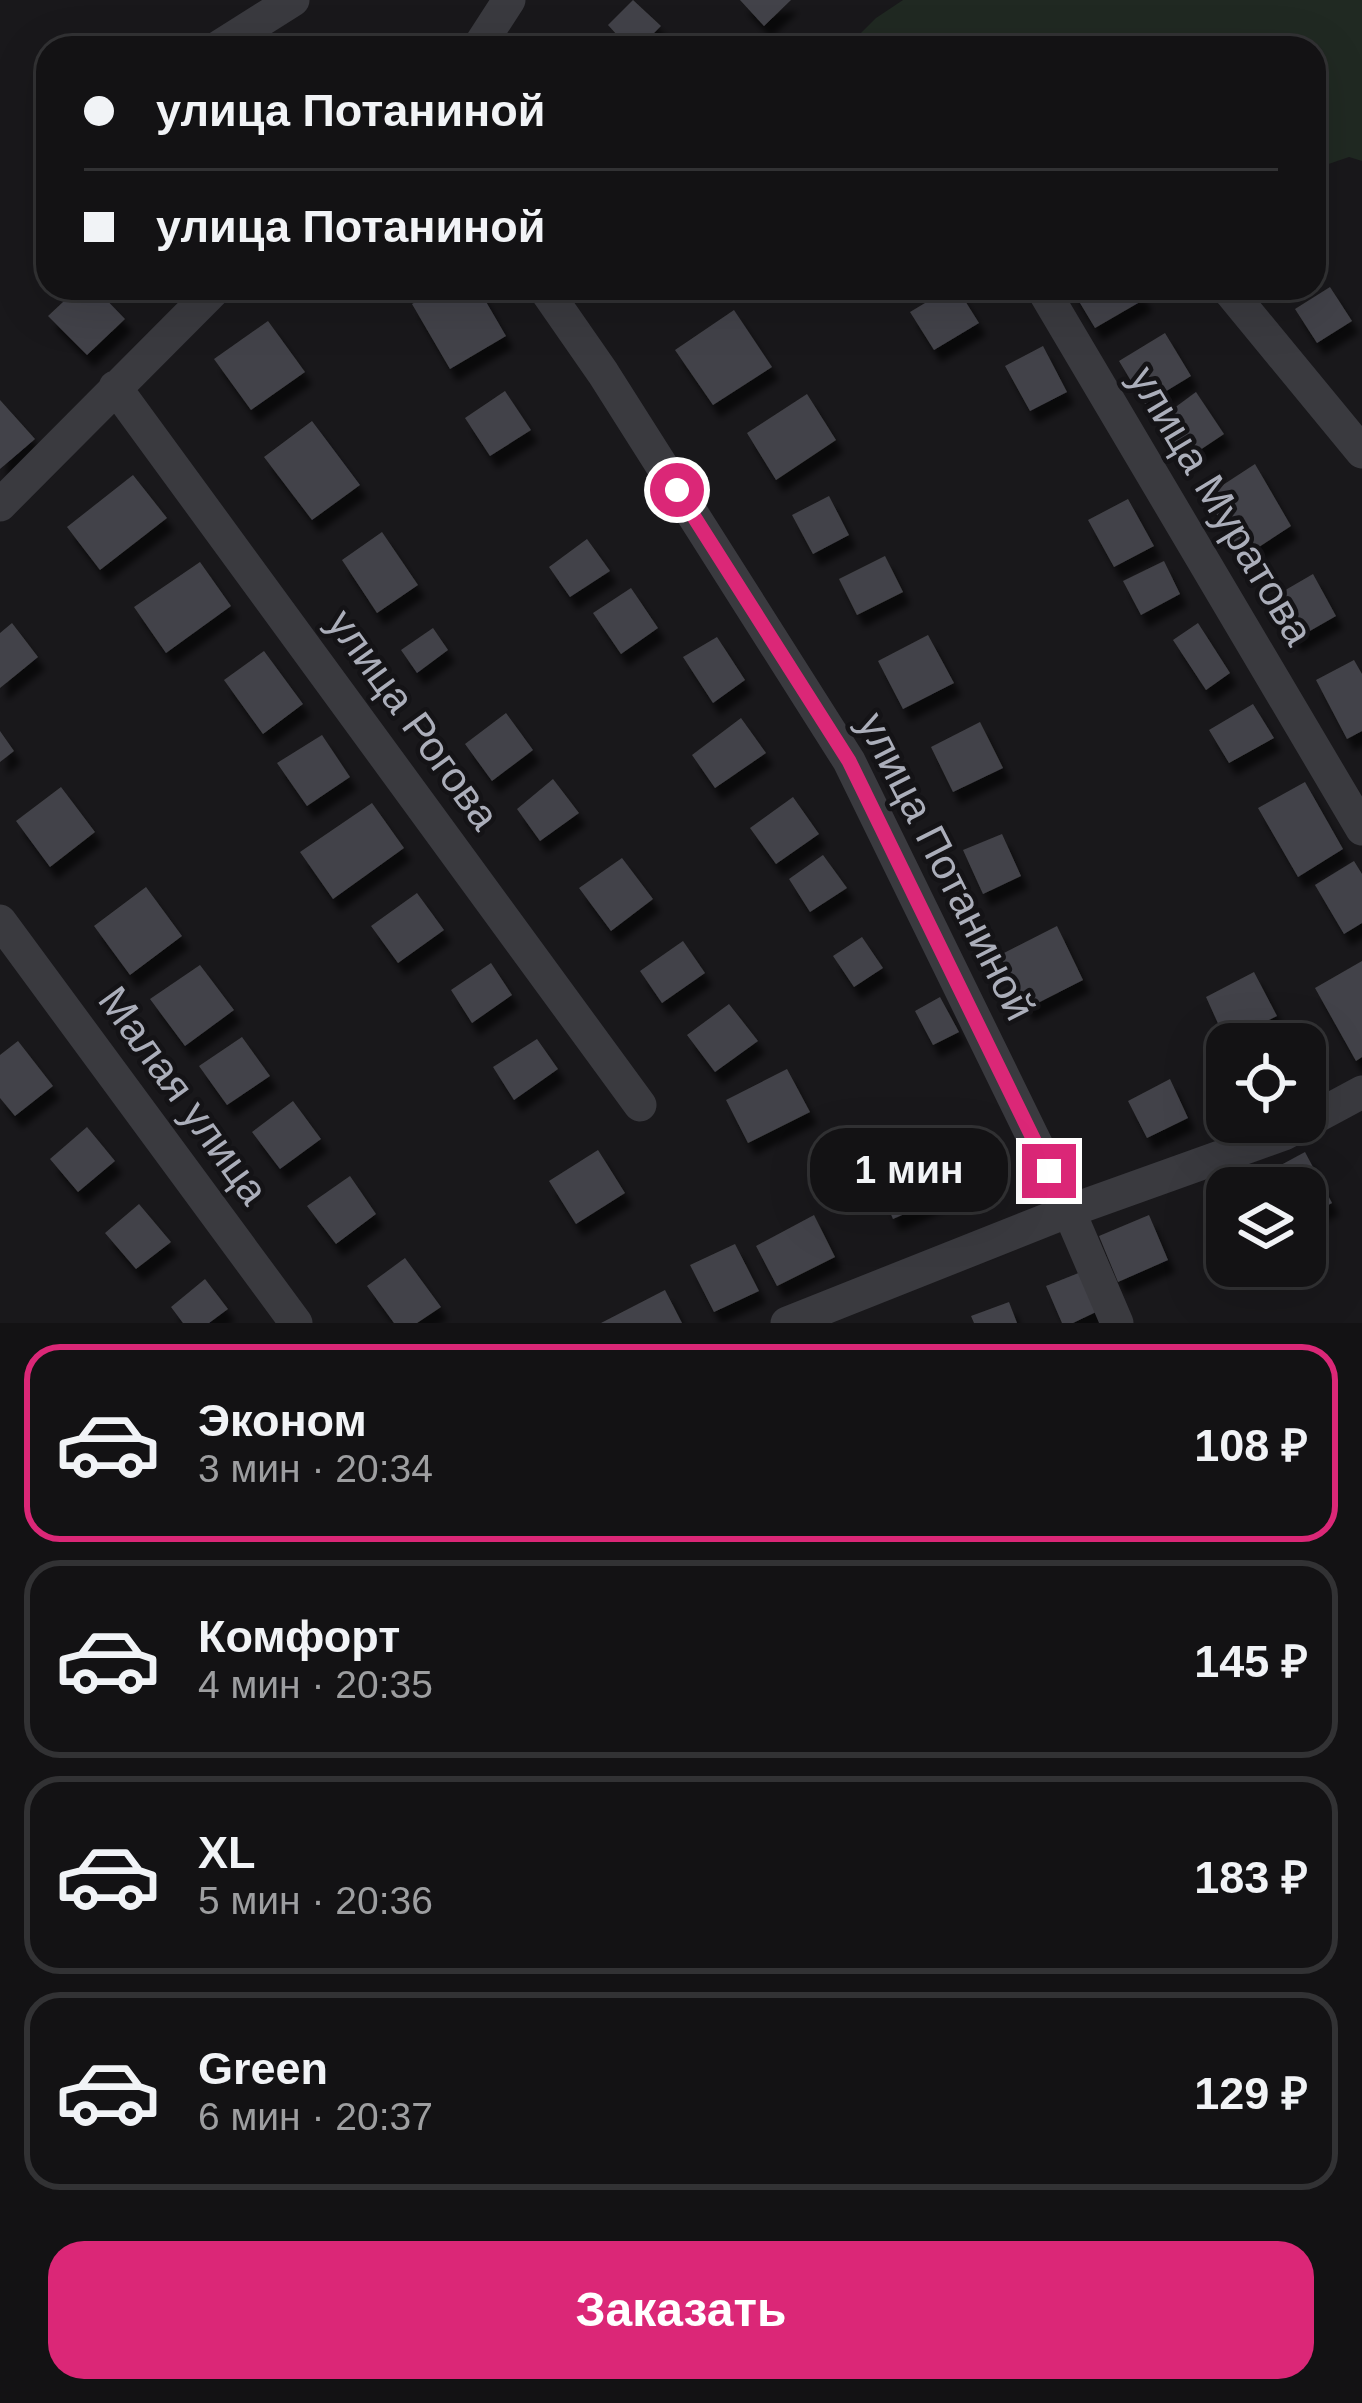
<!DOCTYPE html>
<html lang="ru">
<head>
<meta charset="utf-8">
<style>
  :root { --surface:#131214; --page:#202022; --text:#f1f3f6; --muted:#9d9ea0; --line:#323234; --accent:#db2777 }
  body { margin:0; font-family:Arial,sans-serif; background:var(--page); color:var(--text); height:100vh; display:flex; flex-direction:column; font-size:45px; white-space:nowrap }
  * { box-sizing:border-box; margin:0 }
  p { font-size:39px; color:var(--muted) }
  .icon { flex:none; width:66px; height:66px; fill:none; stroke:currentColor; stroke-width:2; stroke-linecap:round; stroke-linejoin:round }
  .map { position:relative; height:1323px; overflow:hidden }
  .sheet { display:flex; flex-direction:column; background:var(--surface); flex:1 }
  .sheet>* { flex:none }
  .top-card { position:absolute; left:36px; top:36px; width:1290px; height:264px; border-radius:36px; box-shadow:0 12px 48px #0002,0 0 0 3px var(--line); display:grid; align-content:center; height:264px; padding:0 48px; background:var(--surface) }
  .tools { position:absolute; left:1206px; top:1023px; display:grid; gap:24px }
  .tools a { display:grid; place-items:center; width:120px; height:120px; border-radius:24px; background:var(--surface); box-shadow:0 12px 48px #0002,0 0 0 3px var(--line); font-size:60px }
  .end { position:absolute; width:54px; height:54px; margin:-27px; border:15px solid #db2777; background:#fff; box-shadow:0 0 0 6px #fff }
  .from { border-radius:50% }
  .bubble { position:absolute; height:84px; border-radius:36px; background:var(--surface); box-shadow:0 12px 48px #0002,0 0 0 3px var(--line); font-size:39px; font-weight:600; line-height:84px; text-align:center }
  .top-card b { display:flex; align-items:center; gap:42px; height:114px; font-size:45px }
  .top-card b+b { border-top:3px solid var(--line) }
  .top-card i { width:30px; height:30px; background:var(--text) }
  ul { padding:21px 0 0; list-style:none }
  li { display:flex; align-items:center; gap:36px; height:198px; margin:0 24px 18px; padding:0 24px; border:6px solid var(--line); border-radius:36px }
  li div { flex:1 }
  li b { display:block; font-size:45px }
  li em { font-style:normal; font-weight:600 }
  li.current { border-color:var(--accent) }
  li>.icon { width:108px; height:108px; stroke-width:1.5 }
  .primary-button { display:flex; gap:24px; margin-top:auto; padding:24px 48px }
  .primary-button a { flex:1; height:138px; border-radius:36px; background:var(--accent); color:#fff; font-size:48px; font-weight:600; line-height:138px; text-align:center }
  .map>svg:first-child { display:block }
</style>
</head>
<body>
<div class="map">
<svg width="1362" height="1323" viewBox="0 0 1362 1323">
  <defs>
    <filter id="shadow"><feDropShadow dx="7" dy="12" stdDeviation="3" flood-color="#0009"/></filter>
  </defs>
  <rect width="100%" height="100%" fill="#19181b"/>
  <path fill="#202922" d="M903,0H1362V161L1349,157L1314,169V48H846L876,18Z"/>
  <path fill="#434348" filter="url(#shadow)" d="M633,0L661,26L639,48H629L608,25Z
    M740,0H791L764,26Z
    M1330,287L1352,321L1317,343L1295,309Z
    M78,288H95L125,319L87,355L48,316Z
    M439,288H478L506,336L450,369L412,304Z
    M950,288H957L979,323L934,350L910,312Z
    M1071,288H1138L1145,299L1095,328Z
    M734,310L772,367L713,405L675,350Z
    M268,321L305,372L251,410L214,359Z
    M1165,333L1191,376L1145,404L1119,361Z
    M1043,346L1067,392L1030,411L1005,366Z
    M505,391L531,430L490,456L465,418Z
    M1196,392L1224,434L1185,460L1158,420Z
    M807,394L836,440L776,480L747,433Z
    M0,400L35,439L0,469Z
    M312,421L360,485L312,520L264,457Z
    M1255,464L1291,526L1242,558L1206,496Z
    M133,475L167,518L100,570L67,527Z
    M829,496L849,535L813,554L792,515Z
    M1128,499L1154,546L1114,567L1088,520Z
    M382,532L418,585L377,613L342,560Z
    M587,539L610,571L570,597L549,567Z
    M885,556L903,592L857,615L839,579Z
    M1164,561L1180,594L1141,615L1123,581Z
    M200,562L231,606L166,653L134,607Z
    M1313,574L1336,616L1294,640L1270,599Z
    M631,588L658,628L621,654L593,613Z
    M12,623L38,657L0,688V633Z
    M1198,623L1230,673L1206,690L1173,640Z
    M433,628L448,650L417,673L401,650Z
    M928,635L954,683L903,709L878,661Z
    M717,637L745,680L713,703L683,657Z
    M264,651L303,704L263,734L224,680Z
    M1354,660L1362,674V731L1347,739L1316,680Z
    M1253,704L1274,738L1229,763L1209,730Z
    M506,713L533,750L492,781L465,744Z
    M741,718L766,753L715,788L692,755Z
    M980,722L1003,768L953,792L931,747Z
    M0,731L14,751L0,762Z
    M322,735L350,777L307,806L277,763Z
    M553,779L579,813L540,841L517,809Z
    M1305,782L1343,849L1298,877L1258,808Z
    M61,787L95,832L50,867L16,821Z
    M793,797L819,834L776,864L750,828Z
    M372,803L404,848L333,899L300,852Z
    M1002,834L1021,876L983,894L963,850Z
    M823,855L847,888L810,912L789,879Z
    M622,858L653,899L611,931L579,888Z
    M1354,861L1362,874V923L1344,934L1315,885Z
    M146,887L182,936L130,975L94,926Z
    M417,893L444,930L398,963L371,926Z
    M1057,926L1083,980L1026,1009L1000,955Z
    M862,937L883,968L854,987L833,956Z
    M683,941L705,973L662,1003L640,971Z
    M1362,961V1057L1356,1061L1315,988Z
    M491,963L512,995L472,1023L451,990Z
    M200,965L234,1010L185,1046L150,999Z
    M1254,972L1277,1016L1226,1041L1206,997Z
    M940,997L959,1032L933,1045L915,1011Z
    M729,1004L758,1041L715,1072L687,1035Z
    M242,1037L270,1076L227,1105L199,1066Z
    M537,1039L558,1069L514,1100L493,1067Z
    M18,1041L53,1086L15,1116L0,1098V1055Z
    M787,1069L810,1112L748,1143L726,1100Z
    M1170,1079L1188,1118L1147,1138L1128,1101Z
    M293,1101L321,1139L280,1169L252,1132Z
    M87,1127L115,1161L78,1192L50,1159Z
    M598,1150L625,1193L576,1224L549,1181Z
    M936,1150L954,1192L893,1219L875,1178Z
    M1305,1152L1332,1203L1305,1217V1188H1260L1255,1179Z
    M350,1176L376,1214L336,1244L307,1206Z
    M139,1204L171,1242L136,1269L105,1233Z
    M814,1215L835,1257L777,1286L756,1246Z
    M1149,1215L1168,1260L1118,1282L1099,1236Z
    M735,1244L759,1291L714,1312L690,1265Z
    M405,1258L441,1307L417,1323H394L367,1286Z
    M1081,1272L1098,1311L1073,1323H1062L1046,1286Z
    M205,1279L228,1309L209,1323H183L171,1307Z
    M665,1290L682,1323H601Z
    M1009,1302L1017,1323H974L971,1316Z"/>
  <g fill="none" stroke-linecap="round" stroke-linejoin="round">
    <path stroke="#3a3a3f" stroke-width="33" d="M217,48L293,0
      M478,48L509,0
      M544,288L603,373L849,761L1069,1211L1117,1323
      M1042,288L1362,829
      M1227,288L1362,452
      M115,387L640,1105
      M0,505L216,288
      M0,921L296,1323
      M787,1323L1069,1211L1284,1134L1362,1092"/>
  </g>
  <g fill="none" stroke-linecap="round" stroke-linejoin="round">
    <path stroke="#db2777" stroke-width="15" d="M677,490L849,761L1049,1171"/>
  </g>
  <g text-anchor="middle" stroke-width="9" stroke-linejoin="round" paint-order="stroke">
    <g font-size="42" fill="#abaeba" stroke="#141316">
      <text transform="translate(1222 505) rotate(59)" y="15">улица Муратова</text>
      <text transform="translate(414 719) rotate(54)" y="15">улица Рогова</text>
      <text transform="translate(947 866) rotate(63)" y="15">улица Потаниной</text>
      <text transform="translate(184 1095) rotate(54)" y="15">Малая улица</text>
    </g>
  </g>
</svg>
<div class="tools">
<a><svg class="icon" aria-label="locate" viewBox="0 0 24 24"><circle cx="12" cy="12" r="6"/><path d="M12 2v4M12 18v4M2 12h4M18 12h4"/></svg></a>
<a><svg class="icon" aria-label="layers" viewBox="0 0 24 24"><path d="M12 4l9 5-9 5-9-5zM3 14l9 5 9-5"/></svg></a>
</div>
<i class="end from" style="left:677px;top:490px"></i>
<i class="end" style="left:1049px;top:1171px"></i>
<div class="bubble" style="left:810px;top:1128px;width:198px">1 мин</div>
<div class="top-card">
<b><i class="from"></i>улица Потаниной</b>
<b><i></i>улица Потаниной</b>
</div>
</div>
<section class="sheet">
<ul>
<li class="current"><svg class="icon" aria-label="car" viewBox="0 0 24 24"><path d="M5 17H2v-5l4-1 3-4h7l3 4 3 1v5h-3M9 17h6M6 11h13"/><circle cx="7" cy="17" r="2"/><circle cx="17" cy="17" r="2"/></svg><div><b>Эконом</b><p>3 мин · 20:34</p></div><em>108 ₽</em></li>
<li><svg class="icon" aria-label="car" viewBox="0 0 24 24"><path d="M5 17H2v-5l4-1 3-4h7l3 4 3 1v5h-3M9 17h6M6 11h13"/><circle cx="7" cy="17" r="2"/><circle cx="17" cy="17" r="2"/></svg><div><b>Комфорт</b><p>4 мин · 20:35</p></div><em>145 ₽</em></li>
<li><svg class="icon" aria-label="car" viewBox="0 0 24 24"><path d="M5 17H2v-5l4-1 3-4h7l3 4 3 1v5h-3M9 17h6M6 11h13"/><circle cx="7" cy="17" r="2"/><circle cx="17" cy="17" r="2"/></svg><div><b>XL</b><p>5 мин · 20:36</p></div><em>183 ₽</em></li>
<li><svg class="icon" aria-label="car" viewBox="0 0 24 24"><path d="M5 17H2v-5l4-1 3-4h7l3 4 3 1v5h-3M9 17h6M6 11h13"/><circle cx="7" cy="17" r="2"/><circle cx="17" cy="17" r="2"/></svg><div><b>Green</b><p>6 мин · 20:37</p></div><em>129 ₽</em></li>
</ul>
<div class="primary-button"><a>Заказать</a></div>
</section>
</body>
</html>
